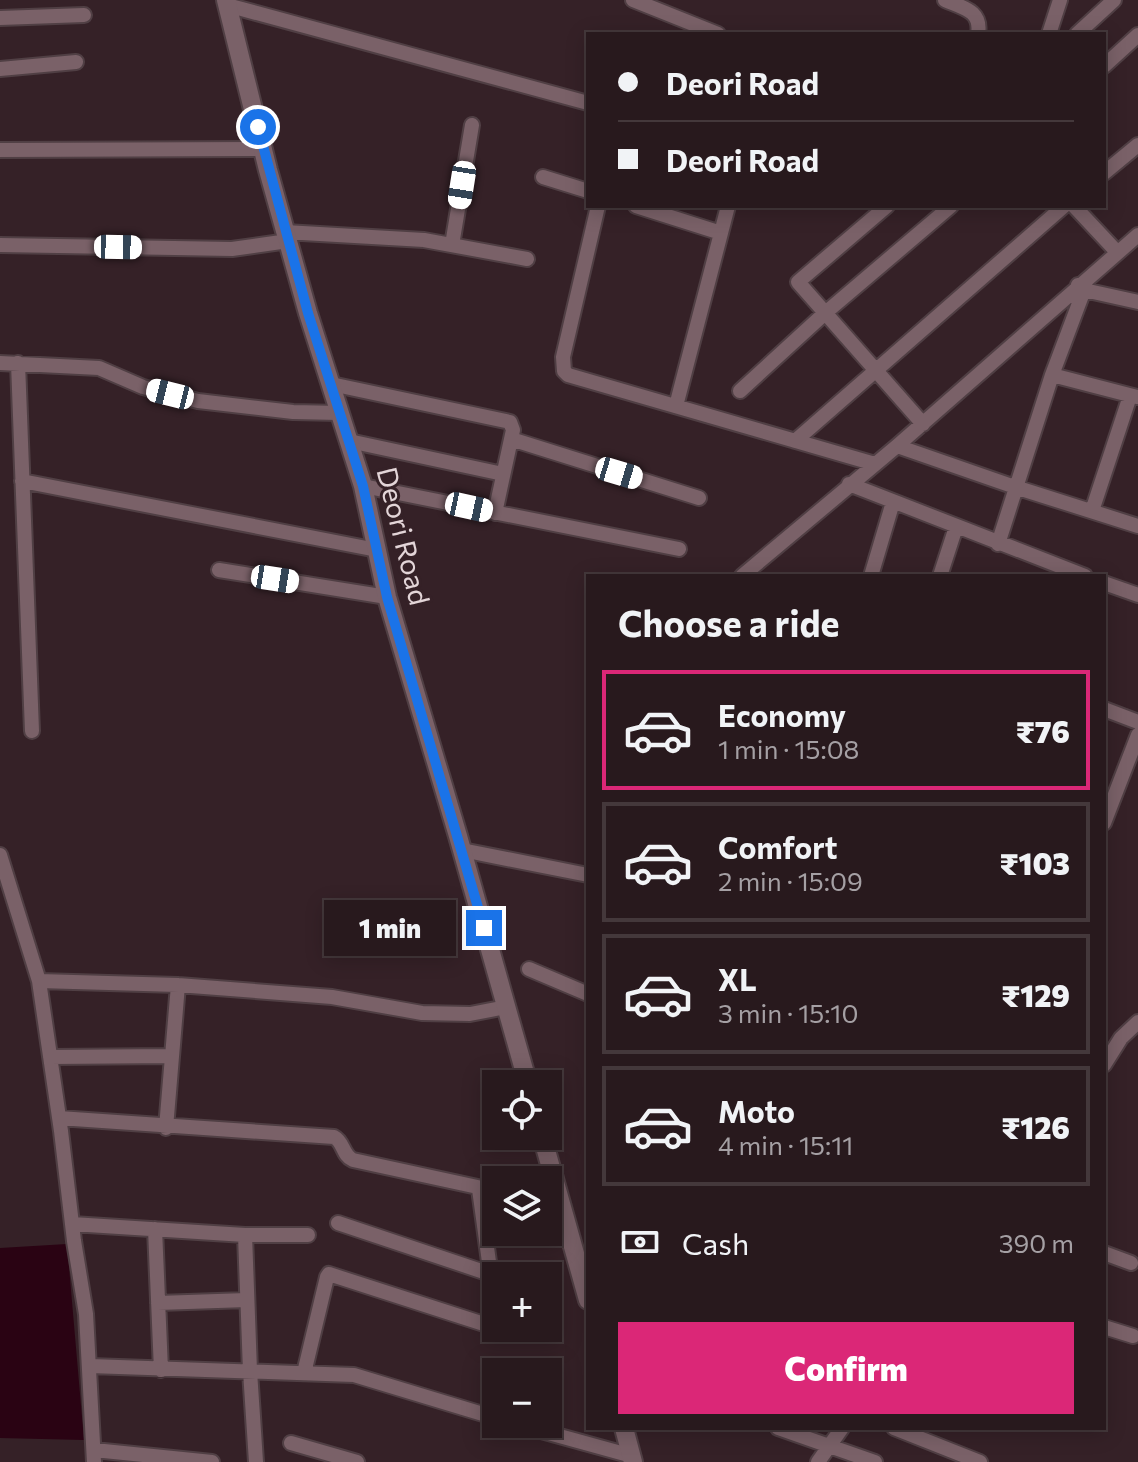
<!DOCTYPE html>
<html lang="en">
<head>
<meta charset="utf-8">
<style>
  :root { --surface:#28191d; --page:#302226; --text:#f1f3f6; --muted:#a5a0a4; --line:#44383b; --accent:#db2777 }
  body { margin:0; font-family:Commissioner,sans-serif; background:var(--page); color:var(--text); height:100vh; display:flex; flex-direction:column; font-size:30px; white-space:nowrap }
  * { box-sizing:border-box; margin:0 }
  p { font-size:26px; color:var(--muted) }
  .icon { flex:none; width:44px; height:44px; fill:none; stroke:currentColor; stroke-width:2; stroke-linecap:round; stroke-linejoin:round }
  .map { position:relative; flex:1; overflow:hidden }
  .side { position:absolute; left:586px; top:574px; width:520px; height:856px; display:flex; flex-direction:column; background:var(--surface); border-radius:0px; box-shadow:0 4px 20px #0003,0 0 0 2px var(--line) }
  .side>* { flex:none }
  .banner { position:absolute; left:586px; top:32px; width:520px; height:176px; border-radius:0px; box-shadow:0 4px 20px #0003,0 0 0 2px var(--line); display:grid; align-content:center; height:176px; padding:0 32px; background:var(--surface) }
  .fabs { position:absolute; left:482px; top:1070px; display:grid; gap:16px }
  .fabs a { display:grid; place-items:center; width:80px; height:80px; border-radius:0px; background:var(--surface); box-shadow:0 4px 20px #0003,0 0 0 2px var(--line); font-size:40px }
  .end { position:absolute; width:36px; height:36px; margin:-18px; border:10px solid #1a73e8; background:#fff; box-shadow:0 0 0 4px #fff }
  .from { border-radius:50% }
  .bubble { position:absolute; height:56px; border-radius:0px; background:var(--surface); box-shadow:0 4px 20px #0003,0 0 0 2px var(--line); font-size:26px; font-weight:800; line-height:56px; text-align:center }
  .car { position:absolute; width:24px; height:48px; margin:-24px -12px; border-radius:10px; box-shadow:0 0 6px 2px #0007; background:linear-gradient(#fff 24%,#345 0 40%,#fff 0 76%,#345 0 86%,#fff 0) }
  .banner b { display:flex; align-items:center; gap:28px; height:76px; font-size:30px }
  .banner b+b { border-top:2px solid var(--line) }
  .banner i { width:20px; height:20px; background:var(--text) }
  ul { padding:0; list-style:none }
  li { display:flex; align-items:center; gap:24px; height:120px; margin:0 16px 12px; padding:0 16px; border:4px solid var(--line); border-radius:0px }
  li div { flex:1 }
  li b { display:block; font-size:30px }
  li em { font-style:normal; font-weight:800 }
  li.on { border-color:var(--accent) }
  li>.icon { width:72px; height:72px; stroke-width:1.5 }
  h2 { padding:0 32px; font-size:36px; line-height:96px }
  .pay { display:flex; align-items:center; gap:20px; height:88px; padding:0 32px; font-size:30px }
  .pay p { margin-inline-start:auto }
  .button { display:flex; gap:16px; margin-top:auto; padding:16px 32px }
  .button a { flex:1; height:92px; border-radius:0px; background:var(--accent); color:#fff; font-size:32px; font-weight:800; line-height:92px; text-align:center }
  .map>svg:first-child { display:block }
</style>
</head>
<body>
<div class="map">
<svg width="1138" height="1462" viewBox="0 0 1138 1462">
  <rect width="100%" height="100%" fill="#352127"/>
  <path fill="#2a0313" d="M67,1244L84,1440L0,1438V1248Z"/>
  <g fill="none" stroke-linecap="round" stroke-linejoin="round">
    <defs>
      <path id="minor" d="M633,0L718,34
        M945,0C964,8 982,11 978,34
        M227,5L588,103
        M0,18L84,15
        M1049,34L1060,0
        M1077,34L1114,0
        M1104,66L1138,35
        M0,69L76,62
        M0,150L263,149
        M1104,173L1138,145
        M543,177L588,191
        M598,206L563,357L564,371L568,375L875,464
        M636,206L721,233
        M887,206L798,282L923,424
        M1074,206L1117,252
        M285,232L424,240L527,259
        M0,245L232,249L288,241
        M452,245L472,125
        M1078,285L1084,290L1138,302
        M0,363L99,368L143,387L198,401L293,412L340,413
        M18,363L32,731
        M1052,375L1137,397
        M331,384L510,422L513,430L495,513
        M740,391L824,314L951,206
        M676,406L728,206
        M511,439L699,498
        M349,441L503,474
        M795,441L1064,206
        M897,446L1015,487L1138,526
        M22,481L377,550
        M849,484L1085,576
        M363,486L679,549
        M1092,511L1130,396
        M998,544L1052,375L1084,290
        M219,570L387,597
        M742,576L897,446L1138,235
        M871,576L893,502
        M940,576L956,527
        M1104,583L1138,595
        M1104,709L1138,722
        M1104,823L1138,735
        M462,850L588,875
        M0,855L39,981L61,1131L74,1241L86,1314L94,1462
        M529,969L588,994
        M39,981L178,985L332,997L422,1013L470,1014L506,1007
        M50,1057L172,1056
        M1104,1065L1121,1038L1138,1022
        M59,1118C151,1125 242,1130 334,1137C344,1142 342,1155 353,1160L496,1191
        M166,1128L178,985
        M479,1189L496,1313
        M338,1223L490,1274
        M72,1224L245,1235H308
        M155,1229L161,1370
        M245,1235L250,1371L256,1462
        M1104,1253L1131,1263
        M158,1303L247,1300
        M1104,1327L1133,1336
        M90,1366L354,1375L496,1418
        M304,1373L327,1277L329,1274L487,1325L496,1321
        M516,1424L632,1456
        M778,1428L875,1462
        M894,1428L980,1462
        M291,1443L357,1462
        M94,1450L212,1462
        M818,1462L842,1428"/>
      <path id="tertiary" d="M226,0L268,170L308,313L363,486L387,597L458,836L528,1084
        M542,1136L588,1300
        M624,1428L633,1462"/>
    </defs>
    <use href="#minor" stroke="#503f44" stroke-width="18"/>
    <use href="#tertiary" stroke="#503f44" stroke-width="22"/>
    <use href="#minor" stroke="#7a6168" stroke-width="14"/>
    <use href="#tertiary" stroke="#7a6168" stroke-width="18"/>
  </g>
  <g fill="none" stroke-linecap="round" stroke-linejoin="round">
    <path stroke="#1a73e8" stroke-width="10" d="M258,127L308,313L363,486L387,597L484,928"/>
  </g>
  <g text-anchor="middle" stroke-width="6" stroke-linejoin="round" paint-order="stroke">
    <g font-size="28" fill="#e3d5d8" stroke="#352127">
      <text transform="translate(403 536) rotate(76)" y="10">Deori Road</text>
    </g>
  </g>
</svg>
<div class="fabs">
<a><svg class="icon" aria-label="locate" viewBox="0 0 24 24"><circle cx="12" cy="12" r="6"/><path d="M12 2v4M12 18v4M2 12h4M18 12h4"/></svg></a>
<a><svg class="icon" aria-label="layers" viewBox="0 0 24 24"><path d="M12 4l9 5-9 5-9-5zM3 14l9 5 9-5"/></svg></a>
<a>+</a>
<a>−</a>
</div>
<i class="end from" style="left:258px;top:127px"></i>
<i class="end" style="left:484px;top:928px"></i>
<div class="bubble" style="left:324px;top:900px;width:132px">1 min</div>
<i class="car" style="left:462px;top:185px;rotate:189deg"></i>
<i class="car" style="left:118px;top:247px;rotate:91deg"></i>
<i class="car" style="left:170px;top:394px;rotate:284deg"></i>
<i class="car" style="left:619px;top:473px;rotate:107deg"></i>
<i class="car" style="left:469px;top:507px;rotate:102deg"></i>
<i class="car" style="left:275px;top:579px;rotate:99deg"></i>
<div class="banner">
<b><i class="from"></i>Deori Road</b>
<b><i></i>Deori Road</b>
</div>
<section class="side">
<h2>Choose a ride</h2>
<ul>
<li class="on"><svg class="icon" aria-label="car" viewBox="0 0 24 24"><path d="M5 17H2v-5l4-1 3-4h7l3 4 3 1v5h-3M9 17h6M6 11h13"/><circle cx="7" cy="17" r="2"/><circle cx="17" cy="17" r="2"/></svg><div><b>Economy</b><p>1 min · 15:08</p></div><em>₹76</em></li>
<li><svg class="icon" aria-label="car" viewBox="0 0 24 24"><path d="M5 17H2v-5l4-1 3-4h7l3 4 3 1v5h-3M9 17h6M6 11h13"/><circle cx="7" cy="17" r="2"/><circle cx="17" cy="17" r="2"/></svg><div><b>Comfort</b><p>2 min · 15:09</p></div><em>₹103</em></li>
<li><svg class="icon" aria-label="car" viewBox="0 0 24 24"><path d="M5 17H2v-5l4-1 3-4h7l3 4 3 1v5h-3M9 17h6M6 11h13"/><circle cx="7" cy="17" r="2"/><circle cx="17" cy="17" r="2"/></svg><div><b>XL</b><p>3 min · 15:10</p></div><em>₹129</em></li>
<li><svg class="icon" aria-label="car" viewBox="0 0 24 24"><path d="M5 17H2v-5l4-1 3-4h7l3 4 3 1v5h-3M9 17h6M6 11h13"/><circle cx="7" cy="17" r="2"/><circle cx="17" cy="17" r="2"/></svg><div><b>Moto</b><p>4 min · 15:11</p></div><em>₹126</em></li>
</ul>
<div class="pay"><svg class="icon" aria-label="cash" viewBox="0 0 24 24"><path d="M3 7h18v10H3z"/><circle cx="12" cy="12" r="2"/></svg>Cash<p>390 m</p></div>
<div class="button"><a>Confirm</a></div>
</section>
</div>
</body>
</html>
